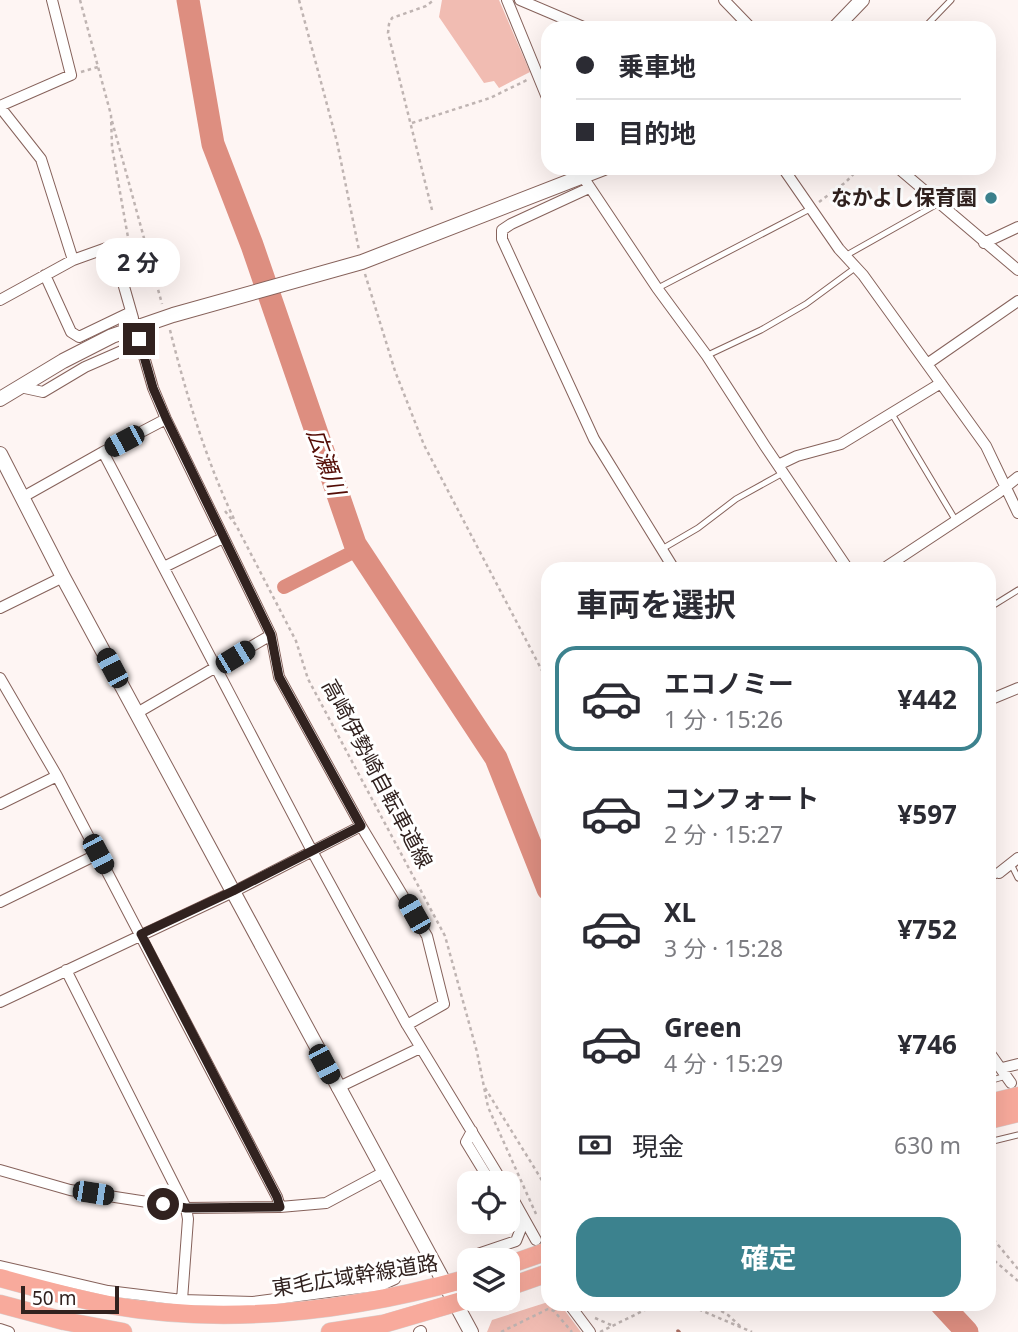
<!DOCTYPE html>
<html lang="ja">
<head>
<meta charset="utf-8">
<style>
  :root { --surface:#fff; --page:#f2f2f3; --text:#2b2b33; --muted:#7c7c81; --line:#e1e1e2; --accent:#3c828e }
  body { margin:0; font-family:"Noto Sans","Noto Sans JP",sans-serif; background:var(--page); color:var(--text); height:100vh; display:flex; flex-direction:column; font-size:26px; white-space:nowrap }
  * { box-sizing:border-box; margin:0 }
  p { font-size:23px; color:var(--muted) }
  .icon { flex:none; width:38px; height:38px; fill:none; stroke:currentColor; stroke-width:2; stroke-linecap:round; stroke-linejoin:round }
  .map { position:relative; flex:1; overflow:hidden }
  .sheet { position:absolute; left:541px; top:562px; width:455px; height:749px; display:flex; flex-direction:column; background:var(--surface); border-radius:21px; box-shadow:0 7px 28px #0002 }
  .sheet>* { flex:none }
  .guide { position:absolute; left:541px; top:21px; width:455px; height:154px; border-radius:21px; box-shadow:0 7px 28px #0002; display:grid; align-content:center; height:154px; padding:0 35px; background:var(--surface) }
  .controls { position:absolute; left:457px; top:1171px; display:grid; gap:14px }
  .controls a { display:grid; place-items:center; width:63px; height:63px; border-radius:14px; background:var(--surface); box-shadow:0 7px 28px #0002; font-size:35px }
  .scale { position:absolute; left:21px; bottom:18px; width:98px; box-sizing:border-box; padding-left:7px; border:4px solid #31221f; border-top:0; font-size:19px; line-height:24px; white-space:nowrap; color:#31221f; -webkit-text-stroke:5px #fff; paint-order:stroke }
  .end { position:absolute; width:32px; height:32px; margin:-16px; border:9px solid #31221f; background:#fff; box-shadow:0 0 0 4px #fff }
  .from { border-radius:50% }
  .bubble { position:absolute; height:49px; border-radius:21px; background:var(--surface); box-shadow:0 7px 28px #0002; font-size:23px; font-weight:700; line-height:49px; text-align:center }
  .car { position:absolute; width:21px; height:42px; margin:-21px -10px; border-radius:9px; box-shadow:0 0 5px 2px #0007; background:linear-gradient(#222 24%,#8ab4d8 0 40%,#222 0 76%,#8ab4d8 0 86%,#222 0) }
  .guide b { display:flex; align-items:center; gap:24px; height:66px; font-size:26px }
  .guide b+b { border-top:2px solid var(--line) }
  .guide i { width:18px; height:18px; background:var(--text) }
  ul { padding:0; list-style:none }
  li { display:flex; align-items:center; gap:21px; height:105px; margin:0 14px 10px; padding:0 21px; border:4px solid transparent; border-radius:21px }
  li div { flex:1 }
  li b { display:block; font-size:26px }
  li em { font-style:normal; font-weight:700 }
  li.on { border-color:var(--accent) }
  li>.icon { width:63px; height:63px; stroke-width:1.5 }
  h2 { padding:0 35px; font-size:32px; line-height:84px }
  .pay { display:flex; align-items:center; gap:18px; height:77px; padding:0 35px; font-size:26px }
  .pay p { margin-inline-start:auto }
  .primary-button { display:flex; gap:14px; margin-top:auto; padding:14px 35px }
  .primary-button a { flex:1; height:80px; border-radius:21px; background:var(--accent); color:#fff; font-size:28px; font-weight:700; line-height:80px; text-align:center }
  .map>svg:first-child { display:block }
</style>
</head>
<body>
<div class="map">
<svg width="1018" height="1332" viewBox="0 0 1018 1332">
  <rect width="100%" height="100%" fill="#fef5f3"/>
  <path fill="#f1bcb2" d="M442,0H499L530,72L499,88L494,81L484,83L439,17Z
    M548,1302V1304H560L581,1332H487L492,1320Z"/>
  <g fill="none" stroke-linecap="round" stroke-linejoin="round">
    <path stroke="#a96e63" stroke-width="3.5" d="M678,1331L679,1332"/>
    <path stroke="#dd8e80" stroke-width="14" d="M284,587L359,549"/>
    <path stroke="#dd8e80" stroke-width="23" d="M188,0L213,144L252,245L355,544L496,758L548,889
      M941,1304L967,1332"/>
    <defs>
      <path id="service" d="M924,28L951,0
        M845,256L939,203
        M658,288L810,209
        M708,355L761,330L806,304L855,268
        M892,414L956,521
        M662,549L698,528L736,499L783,473
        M989,608L1018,590
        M1011,864L1018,878
        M989,880L999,873
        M989,1081L1006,1076
        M989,1142L1018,1135"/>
      <path id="minor" d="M507,0L548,100
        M520,0L586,28
        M724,0L751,28
        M0,106L71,75L52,0
        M0,107L41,159L73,260
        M577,168L657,288L707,356L765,446L848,569
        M783,168L839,249L863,275L986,446L1018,513
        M898,168L1018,270
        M589,188L511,224L502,230V239L594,439L674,569
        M984,243L1018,227
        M45,275L71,332L79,337L131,312
        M0,300L73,260L115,245L119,250L123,283L133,318
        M139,339L153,388L166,419L271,635L279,677L361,826L427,936L444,1004L407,1025
        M927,364L1018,301
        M20,387L43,392L85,367L140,343
        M103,452L166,419
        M778,465L797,456L841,444L941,383
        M23,497L103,452L312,851L407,1025L503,1183
        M164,567L223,538
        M883,569L998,493L1018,477
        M0,608L63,577
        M0,678L57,776L277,1197L280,1207
        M989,697L994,698L1018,688
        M137,713L271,635
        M0,804L57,776
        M999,873L1018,858
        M0,902L98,854
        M66,970L186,1208L188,1219L182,1300
        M0,1002L233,892L361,826
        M989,1052L1011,1083
        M1002,1068L1018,1064
        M337,1088L420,1048
        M472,1131L466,1142L491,1183
        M0,1170L70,1190L186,1208L280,1207L326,1203L384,1172
        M508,1190L536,1240
        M466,1258L516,1241L520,1231L508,1210
        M0,1266L108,1291L182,1300L253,1302L382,1285L395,1279
        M569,1304L590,1332
        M0,1329L9,1332
        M419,1332L421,1331"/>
      <path id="tertiary" d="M835,28L862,0
        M0,399L63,361L112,336L173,315L362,262L604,168
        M0,454L63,577L471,1332"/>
      <path id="trunk" d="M989,1103L1018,1096
        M989,1120L1018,1113
        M508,1265L548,1251
        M0,1278C36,1288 72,1298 109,1305C229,1326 352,1311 469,1278
        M508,1287L548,1273
        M0,1304L64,1321L123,1332
        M330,1332L383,1324L472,1298"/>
    </defs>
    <use href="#service" stroke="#86625b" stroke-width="7"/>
    <use href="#minor" stroke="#86625b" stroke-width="12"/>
    <use href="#tertiary" stroke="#86625b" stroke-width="16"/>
    <use href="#trunk" stroke="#d6d3d2" stroke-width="19"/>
    <path stroke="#bfb4b2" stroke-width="2.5" stroke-dasharray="3.5 3.5" stroke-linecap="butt" d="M80,0L111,115L112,147L129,243
      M299,0L337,142L359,250
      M81,72L98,67
      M112,121L162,304
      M412,123L490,98L529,79
      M819,202L846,182L859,168
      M432,210L388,33L389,24L392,18L426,6L434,0
      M365,274L395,371L424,445L548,682
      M170,330C186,394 206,460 234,519
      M225,511L236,525L296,641L308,679L445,936L477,1052L488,1107L536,1214
      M485,1088L548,1190
      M989,1234L1018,1269
      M989,1256L1018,1281
      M686,1304L752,1332
      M709,1304L728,1315L740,1326
      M595,1318L611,1325
      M501,1332L548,1309L554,1311L572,1332
      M600,1332L657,1304"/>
    <use href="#service" stroke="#fff" stroke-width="5"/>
    <use href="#minor" stroke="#fff" stroke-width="10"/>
    <use href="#tertiary" stroke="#fff" stroke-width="14"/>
    <use href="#trunk" stroke="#f8aa9c" stroke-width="18"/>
  </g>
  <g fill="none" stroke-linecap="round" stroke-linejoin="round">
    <path stroke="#31221f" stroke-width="9" d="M139,339L153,388L166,418L271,635L279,677L361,826L233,891L141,934L277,1197L280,1207L186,1208L163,1204"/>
  </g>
  <circle fill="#3c828e" stroke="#fff" stroke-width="2.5" cx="991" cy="198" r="7"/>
  <g text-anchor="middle" stroke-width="6" stroke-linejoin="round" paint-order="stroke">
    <g font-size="21" font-weight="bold" fill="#31221f" stroke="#fff" text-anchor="end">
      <text x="977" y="205">なかよし保育園</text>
    </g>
    <g font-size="21" fill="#31221f" stroke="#fff">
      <text transform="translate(377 774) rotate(62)" y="7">高崎伊勢崎自転車道線</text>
      <text transform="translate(355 1276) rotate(-9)" y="7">東毛広域幹線道路</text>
    </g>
    <g font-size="23" font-style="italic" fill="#530c05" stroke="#fff">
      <text transform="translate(326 462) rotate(70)" y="8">広瀬川</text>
    </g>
  </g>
</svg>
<div class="controls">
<a><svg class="icon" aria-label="locate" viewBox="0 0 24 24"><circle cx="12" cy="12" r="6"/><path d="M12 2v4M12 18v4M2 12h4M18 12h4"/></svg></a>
<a><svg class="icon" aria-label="layers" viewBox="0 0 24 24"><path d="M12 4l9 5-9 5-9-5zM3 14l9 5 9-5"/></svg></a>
</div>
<div class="scale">50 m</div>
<i class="end from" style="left:163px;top:1204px"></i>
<i class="end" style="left:139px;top:339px"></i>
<div class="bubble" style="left:96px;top:238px;width:84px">2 分</div>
<i class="car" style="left:124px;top:441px;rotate:242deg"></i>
<i class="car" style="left:235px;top:657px;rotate:59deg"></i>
<i class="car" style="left:112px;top:668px;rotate:332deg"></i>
<i class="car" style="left:98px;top:854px;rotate:152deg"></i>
<i class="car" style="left:414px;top:914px;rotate:330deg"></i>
<i class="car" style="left:324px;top:1064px;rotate:152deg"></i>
<i class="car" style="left:93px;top:1193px;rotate:99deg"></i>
<div class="guide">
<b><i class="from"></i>乗車地</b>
<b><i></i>目的地</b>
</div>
<section class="sheet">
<h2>車両を選択</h2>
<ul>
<li class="on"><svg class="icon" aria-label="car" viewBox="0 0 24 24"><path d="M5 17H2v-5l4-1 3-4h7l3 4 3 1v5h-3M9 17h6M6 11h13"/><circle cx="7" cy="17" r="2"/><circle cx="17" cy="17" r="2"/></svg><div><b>エコノミー</b><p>1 分 · 15:26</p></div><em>¥442</em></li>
<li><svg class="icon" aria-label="car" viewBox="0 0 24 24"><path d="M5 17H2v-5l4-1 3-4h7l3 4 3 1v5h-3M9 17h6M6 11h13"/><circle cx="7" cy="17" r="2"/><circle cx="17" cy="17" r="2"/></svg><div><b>コンフォート</b><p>2 分 · 15:27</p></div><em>¥597</em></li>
<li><svg class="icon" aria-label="car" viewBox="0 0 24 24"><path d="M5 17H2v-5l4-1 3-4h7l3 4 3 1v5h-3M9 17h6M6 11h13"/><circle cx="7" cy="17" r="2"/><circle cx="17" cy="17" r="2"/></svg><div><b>XL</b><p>3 分 · 15:28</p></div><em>¥752</em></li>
<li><svg class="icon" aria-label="car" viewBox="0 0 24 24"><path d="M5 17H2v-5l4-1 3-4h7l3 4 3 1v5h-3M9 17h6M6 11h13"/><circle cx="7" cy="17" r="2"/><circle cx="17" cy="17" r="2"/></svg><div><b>Green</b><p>4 分 · 15:29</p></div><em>¥746</em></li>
</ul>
<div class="pay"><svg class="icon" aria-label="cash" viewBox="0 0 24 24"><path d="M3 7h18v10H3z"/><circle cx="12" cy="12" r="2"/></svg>現金<p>630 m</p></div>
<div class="primary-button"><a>確定</a></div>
</section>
</div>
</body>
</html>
